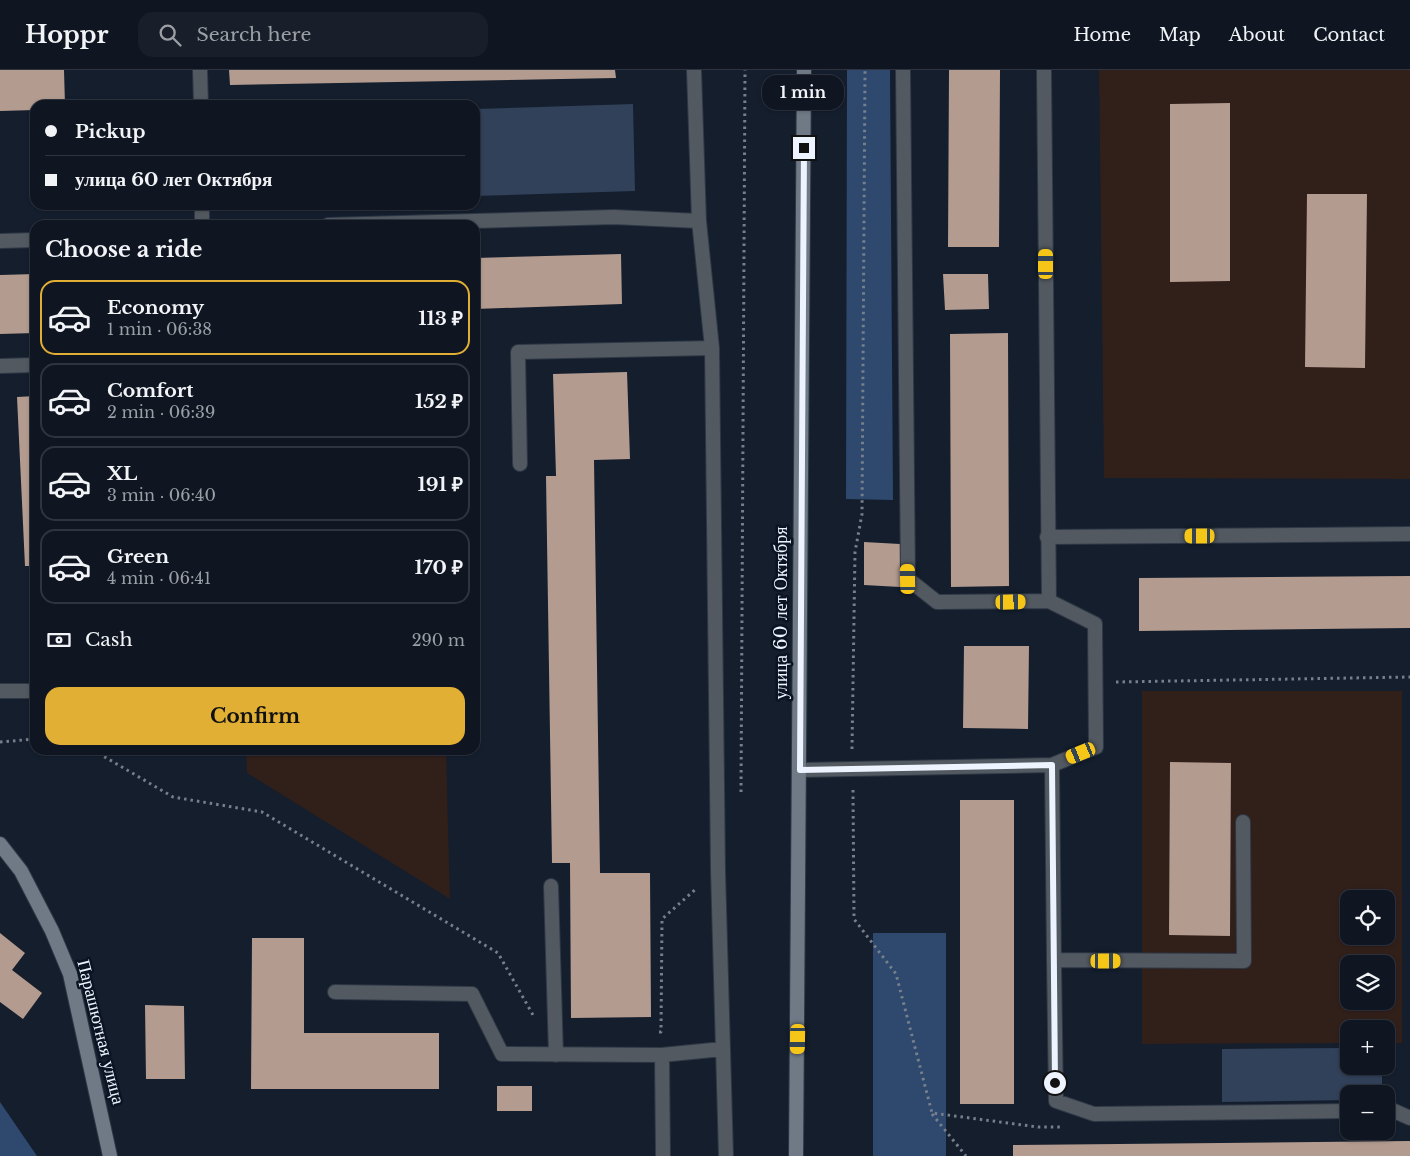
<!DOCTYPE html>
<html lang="en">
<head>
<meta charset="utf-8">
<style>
  :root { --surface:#0f1622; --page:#181f2a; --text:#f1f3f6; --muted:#9b9fa5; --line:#2f3540; --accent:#e1af34 }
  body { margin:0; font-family:"Libre Baskerville",serif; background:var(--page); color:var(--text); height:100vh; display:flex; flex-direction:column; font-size:19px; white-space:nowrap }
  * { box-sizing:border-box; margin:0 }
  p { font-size:16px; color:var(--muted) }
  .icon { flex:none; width:28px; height:28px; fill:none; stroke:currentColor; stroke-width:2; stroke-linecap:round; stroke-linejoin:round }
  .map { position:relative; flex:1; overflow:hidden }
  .drawer { position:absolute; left:30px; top:150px; width:450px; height:535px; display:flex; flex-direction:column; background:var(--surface); border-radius:15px; box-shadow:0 1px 4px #0004,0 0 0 1px var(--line) }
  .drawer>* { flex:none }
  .top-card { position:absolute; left:30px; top:30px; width:450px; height:110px; border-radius:15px; box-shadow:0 1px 4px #0004,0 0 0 1px var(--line); display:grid; align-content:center; height:110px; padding:0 15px; background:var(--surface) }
  .buttons { position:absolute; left:1340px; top:820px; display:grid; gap:10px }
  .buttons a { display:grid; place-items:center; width:55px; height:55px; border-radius:10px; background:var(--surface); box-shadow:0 1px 4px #0004,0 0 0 1px var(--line); font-size:25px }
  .end { position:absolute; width:22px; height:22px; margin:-11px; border:6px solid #edf4ff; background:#111; box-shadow:0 0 0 2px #111 }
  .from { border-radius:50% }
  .bubble { position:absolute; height:35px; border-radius:15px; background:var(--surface); box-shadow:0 1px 4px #0004,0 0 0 1px var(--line); font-size:16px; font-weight:700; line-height:35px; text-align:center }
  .car { position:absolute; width:15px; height:30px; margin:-15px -8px; border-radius:6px; box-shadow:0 0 4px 1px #0007; background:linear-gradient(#f5c518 24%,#345 0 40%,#f5c518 0 76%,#345 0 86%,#f5c518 0) }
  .top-card b { display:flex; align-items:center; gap:18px; height:48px; font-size:19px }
  .top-card b+b { border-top:1px solid var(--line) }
  .top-card i { width:12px; height:12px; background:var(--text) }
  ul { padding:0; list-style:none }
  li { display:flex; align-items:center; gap:15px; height:75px; margin:0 10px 8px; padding:0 5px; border:2px solid var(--line); border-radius:15px }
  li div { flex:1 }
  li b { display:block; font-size:19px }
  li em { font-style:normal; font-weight:700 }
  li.current { border-color:var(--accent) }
  li>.icon { width:45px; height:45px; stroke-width:1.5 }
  h2 { padding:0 15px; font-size:22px; line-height:60px }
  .pay { display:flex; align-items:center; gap:12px; height:55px; padding:0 15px; font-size:19px }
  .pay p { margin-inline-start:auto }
  .button { display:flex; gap:10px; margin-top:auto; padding:10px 15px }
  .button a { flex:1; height:58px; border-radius:15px; background:var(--accent); color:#111; font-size:20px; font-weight:700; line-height:58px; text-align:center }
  header { display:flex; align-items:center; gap:30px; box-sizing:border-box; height:70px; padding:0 25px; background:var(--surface); border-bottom:1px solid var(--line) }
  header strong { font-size:24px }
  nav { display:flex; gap:28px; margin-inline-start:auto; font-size:18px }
  .search { width:350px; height:45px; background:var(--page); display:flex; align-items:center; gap:12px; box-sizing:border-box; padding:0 18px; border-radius:15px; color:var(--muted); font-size:19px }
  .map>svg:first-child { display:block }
</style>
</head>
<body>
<header>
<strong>Hoppr</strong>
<div class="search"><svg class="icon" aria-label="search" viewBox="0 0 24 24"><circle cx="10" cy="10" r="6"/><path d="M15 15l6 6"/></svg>Search here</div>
<nav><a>Home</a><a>Map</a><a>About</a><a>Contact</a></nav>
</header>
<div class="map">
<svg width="1410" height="1086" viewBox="0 0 1410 1086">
  <rect width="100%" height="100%" fill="#141e2d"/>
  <path fill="#311f1a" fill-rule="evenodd" d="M1099,0H1410V409L1104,408Z
    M1142,621H1402V973H1386V959H1349V973L1142,974ZM1349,829H1386V866H1349ZM1349,894H1386V931H1349Z
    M246,680H446L450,829L247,703Z"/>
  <path fill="#314159" d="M633,34L635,121L475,126V39Z
    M1349,978V996H1382V1024H1349V1030L1222,1032V979Z"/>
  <path fill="#2e486e" d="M847,0H890L893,430L846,429Z
    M873,863H946V1086H873Z
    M0,1032L37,1086H0Z"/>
  <path fill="#b39b8f" d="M0,0H64L65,35H35V40L0,41Z
    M229,0H615L616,8L230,15Z
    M949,0H1000L999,177H948Z
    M1230,33V211L1170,212V34Z
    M1307,124H1367L1365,298L1305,297Z
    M621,184L622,234L475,239V188Z
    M35,204V263L0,264V205Z
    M943,204H988L989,239L945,240Z
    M1008,263L1009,516L951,517L950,264Z
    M627,302L630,389L594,390L600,803H650L651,947L571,948L570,793H552L546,406H556L553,304Z
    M35,326V496H25L17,327Z
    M864,472L900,474V517L864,515Z
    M1410,506V558L1139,561V508Z
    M964,576H1029L1028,659L963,658Z
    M1170,692L1231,693L1230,866L1169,865Z
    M960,730H1014V1034H960Z
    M0,863L25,883L12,900L42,923L23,949L0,932Z
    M252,868H304V963H439V1019H251Z
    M145,935L184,936L185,1009H146Z
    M497,1016H532V1041H497Z
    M1410,1071V1086H1013V1075Z"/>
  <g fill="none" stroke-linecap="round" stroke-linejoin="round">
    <defs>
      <path id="service" d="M200,0L201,35
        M694,0L699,151L712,278L718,801L726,1086
        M903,0L908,509L937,532L1049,531L1044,0
        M202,135V155
        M328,155L614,147L699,151
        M0,171L35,170
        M0,296L35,295
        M520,394L518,282L712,278
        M1047,467L1410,464
        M0,621H35
        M1052,695L1054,890L1244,891L1243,752
        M800,700L1052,695L1096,677L1095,554L1049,531
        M551,816L556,985
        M1054,890L1056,1031L1094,1044L1349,1041
        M335,922L472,924L502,984L662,985L722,979
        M662,985L663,1086
        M1386,1040H1392L1410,1048"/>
      <path id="secondary" d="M0,774L21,801L52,861L70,904L110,1086
        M796,1086L804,0"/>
    </defs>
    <use href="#service" stroke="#2e3846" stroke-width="16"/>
    <use href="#secondary" stroke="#2e3846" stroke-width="16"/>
    <path stroke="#767f8c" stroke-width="3" stroke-dasharray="2.5 4" stroke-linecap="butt" d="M1116,612L1410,607
      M0,672L35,669
      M852,679L855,482L862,444L865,0
      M93,680L173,727L262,742L498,883L533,945
      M853,720L854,849L896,904L932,1043L1038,1057H1063
      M741,722L745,0
      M659,962H661L662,849L697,818
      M932,1044L966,1086"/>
    <use href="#service" stroke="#525960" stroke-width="14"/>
    <use href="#secondary" stroke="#707a86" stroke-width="14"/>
  </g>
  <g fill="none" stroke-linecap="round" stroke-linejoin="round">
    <path stroke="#edf4ff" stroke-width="6" d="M804,78L800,700L1052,695L1055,1013"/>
  </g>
  <g text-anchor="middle" stroke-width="5" stroke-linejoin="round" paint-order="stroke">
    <g font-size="18" fill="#edf4ff" stroke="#0b1423">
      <text transform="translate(781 543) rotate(-90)" y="6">улица 60 лет Октября</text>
      <text transform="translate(101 962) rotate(76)" y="6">Парашютная улица</text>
    </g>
  </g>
</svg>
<div class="buttons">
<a><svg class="icon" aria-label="locate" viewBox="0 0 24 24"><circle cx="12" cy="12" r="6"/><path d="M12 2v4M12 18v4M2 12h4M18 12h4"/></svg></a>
<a><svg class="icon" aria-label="layers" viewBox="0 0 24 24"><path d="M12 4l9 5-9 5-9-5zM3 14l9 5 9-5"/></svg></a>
<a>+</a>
<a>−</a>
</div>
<i class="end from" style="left:1055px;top:1013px"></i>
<i class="end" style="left:804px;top:78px"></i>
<div class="bubble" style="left:762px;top:5px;width:82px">1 min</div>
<i class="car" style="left:1046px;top:194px;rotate:0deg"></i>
<i class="car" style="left:1200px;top:466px;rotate:270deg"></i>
<i class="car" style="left:908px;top:509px;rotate:359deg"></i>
<i class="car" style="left:1011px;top:532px;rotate:89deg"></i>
<i class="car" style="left:1081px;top:683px;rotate:248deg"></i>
<i class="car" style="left:1106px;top:891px;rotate:90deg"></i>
<i class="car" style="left:798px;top:969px;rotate:181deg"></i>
<div class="top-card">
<b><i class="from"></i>Pickup</b>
<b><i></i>улица 60 лет Октября</b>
</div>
<section class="drawer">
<h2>Choose a ride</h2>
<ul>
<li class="current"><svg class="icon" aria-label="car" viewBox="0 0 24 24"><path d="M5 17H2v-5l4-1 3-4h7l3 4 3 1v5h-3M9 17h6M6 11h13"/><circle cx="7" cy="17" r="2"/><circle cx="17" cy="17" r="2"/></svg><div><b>Economy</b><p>1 min · 06:38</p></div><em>113 ₽</em></li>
<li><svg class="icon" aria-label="car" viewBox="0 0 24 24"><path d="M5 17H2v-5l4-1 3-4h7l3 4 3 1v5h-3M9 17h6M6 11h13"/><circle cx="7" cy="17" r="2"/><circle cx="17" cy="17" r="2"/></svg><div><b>Comfort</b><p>2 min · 06:39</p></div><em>152 ₽</em></li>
<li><svg class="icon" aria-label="car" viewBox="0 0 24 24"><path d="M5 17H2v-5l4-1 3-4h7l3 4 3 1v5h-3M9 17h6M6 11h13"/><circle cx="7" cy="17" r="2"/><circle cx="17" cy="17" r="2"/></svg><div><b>XL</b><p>3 min · 06:40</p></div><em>191 ₽</em></li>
<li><svg class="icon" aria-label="car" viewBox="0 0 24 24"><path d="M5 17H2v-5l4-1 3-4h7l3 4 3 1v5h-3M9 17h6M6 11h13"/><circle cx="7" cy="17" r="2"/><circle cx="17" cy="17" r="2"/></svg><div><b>Green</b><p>4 min · 06:41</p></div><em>170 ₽</em></li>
</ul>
<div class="pay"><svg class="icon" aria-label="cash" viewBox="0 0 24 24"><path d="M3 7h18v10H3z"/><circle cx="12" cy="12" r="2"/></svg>Cash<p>290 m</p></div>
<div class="button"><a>Confirm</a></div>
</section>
</div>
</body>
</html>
